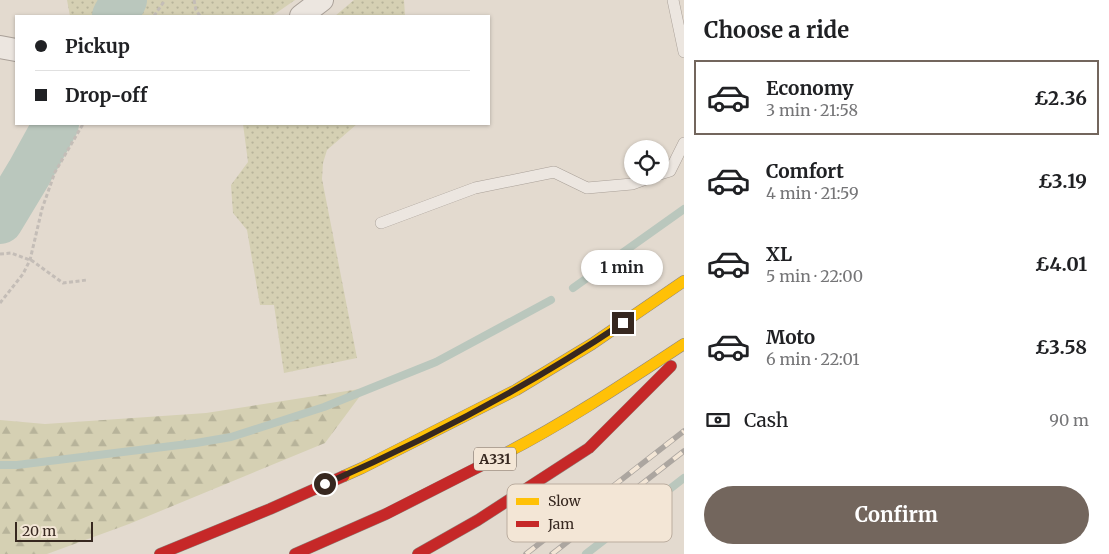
<!DOCTYPE html>
<html lang="en">
<head>
<meta charset="utf-8">
<style>
  :root { --surface:#fff; --page:#f2f2f2; --text:#202124; --muted:#757577; --line:#e0e0e0; --accent:#73665d }
  body { margin:0; font-family:Merriweather,serif; background:var(--page); color:var(--text); height:100vh; display:flex; flex-direction:column; font-size:19px; white-space:nowrap }
  * { box-sizing:border-box; margin:0 }
  p { font-size:16px; color:var(--muted) }
  .icon { flex:none; width:28px; height:28px; fill:none; stroke:currentColor; stroke-width:2; stroke-linecap:round; stroke-linejoin:round }
  .map { position:relative; flex:1; overflow:hidden }
  .side { display:flex; flex-direction:column; background:var(--surface); width:425px }
  .side>* { flex:none }
  .banner { position:absolute; left:15px; top:15px; width:475px; height:110px; border-radius:0px; box-shadow:0 1px 4px #0004; display:grid; align-content:center; height:110px; padding:0 20px; background:var(--surface) }
  .controls { position:absolute; left:624px; top:140px; display:grid; gap:10px }
  .controls a { display:grid; place-items:center; width:45px; height:45px; border-radius:50%; background:var(--surface); box-shadow:0 1px 4px #0004; font-size:25px }
  .scale { position:absolute; left:15px; bottom:12px; width:78px; box-sizing:border-box; padding-left:5px; border:2px solid #372820; border-top:0; font-size:14px; line-height:18px; white-space:nowrap; color:#372820; -webkit-text-stroke:4px #f3e6d6; paint-order:stroke }
  .end { position:absolute; width:22px; height:22px; margin:-11px; border:6px solid #372820; background:#fff; box-shadow:0 0 0 2px #fff }
  .from { border-radius:50% }
  .bubble { position:absolute; height:35px; border-radius:18px; background:var(--surface); box-shadow:0 1px 4px #0004; font-size:16px; font-weight:700; line-height:35px; text-align:center }
  .banner b { display:flex; align-items:center; gap:18px; height:48px; font-size:19px }
  .banner b+b { border-top:1px solid var(--line) }
  .banner i { width:12px; height:12px; background:var(--text) }
  ul { padding:0; list-style:none }
  li { display:flex; align-items:center; gap:15px; height:75px; margin:0 10px 8px; padding:0 10px; border:2px solid transparent; border-radius:0px }
  li div { flex:1 }
  li b { display:block; font-size:19px }
  li em { font-style:normal; font-weight:700 }
  li.current { border-color:var(--accent) }
  li>.icon { width:45px; height:45px; stroke-width:1.5 }
  h2 { padding:0 20px; font-size:22px; line-height:60px }
  .pay { display:flex; align-items:center; gap:12px; height:55px; padding:0 20px; font-size:19px }
  .pay p { margin-inline-start:auto }
  .button { display:flex; gap:10px; margin-top:auto; padding:10px 20px }
  .button a { flex:1; height:58px; border-radius:30px; background:var(--accent); color:#fff; font-size:20px; font-weight:700; line-height:58px; text-align:center }
  main { display:flex; flex:1; min-height:0 }
  .map>svg:first-child { display:block }
</style>
</head>
<body>
<main>
<div class="map">
<svg width="684" height="554" viewBox="0 0 684 554">
  <defs>
    <pattern id="grass-dots" width="8" height="8" patternUnits="userSpaceOnUse" patternTransform="scale(1.25)"><rect width="8" height="8" fill="#d5d0b3"/><path d="M2 2h.1M6 6h.1" fill="none" stroke="#b7b39a" stroke-width="1.8" stroke-linecap="round"/></pattern>
    <pattern id="forest-firs" width="22" height="20" patternUnits="userSpaceOnUse" patternTransform="scale(1.25)"><rect width="22" height="20" fill="#d5d0b3"/><path d="M5 1l3.5 6h-7zM16 11l3.5 6h-7z" fill="#b7b39a"/></pattern>
  </defs>
  <rect width="100%" height="100%" fill="#e3dacf"/>
  <path fill="url(#grass-dots)" d="M67,0H119L111,16H70Z
    M129,0H295L272,16H120Z
    M354,0H404L405,16H335Z
    M243,124H357L327,150L323,163L322,179L357,358L284,373L274,305H260L247,230L233,213L231,185L248,162Z"/>
  <path fill="url(#forest-firs)" d="M366,388L325,443L129,524L47,554H0V420L45,424L206,413Z"/>
  <g fill="none" stroke-linecap="round" stroke-linejoin="round">
    <path stroke="#bac7bd" stroke-width="8" d="M573,288L684,209
      M0,465H17L196,443L231,437L324,407L436,362L551,300
      M586,554L684,478"/>
    <path stroke="#bac7bd" stroke-width="46" d="M115,16L124,0
      M0,221L29,173L56,124"/>
    <defs>
      <path id="lane" d="M673,0L684,52
        M660,174L670,171L684,143
        M381,223L475,188L554,172L587,188L632,184L654,176"/>
      <path id="street" d="M301,16L322,0
        M0,47L16,50"/>
      <path id="slow" d="M506,453C568,421 626,382 684,344
        M344,476L362,468L516,390L592,344L684,281"/>
      <path id="jam" d="M160,554L270,509L344,476
        M295,554L386,514L506,453
        M418,554L478,520L589,448L671,366"/>
    </defs>
    <use href="#lane" stroke="#a9a098" stroke-width="12"/>
    <use href="#street" stroke="#a9a098" stroke-width="24"/>
    <use href="#slow" stroke="#8e857e" stroke-width="12"/>
    <use href="#jam" stroke="#8e857e" stroke-width="12"/>
    <path stroke="#c4bdb7" stroke-width="3" stroke-dasharray="4 2.5" stroke-linecap="butt" d="M194,0L196,10L200,16
      M154,16L165,0
      M0,254L11,253L30,260
      M31,260L63,283L87,280
      M0,303L23,274L30,260L42,209L55,172L83,124"/>
    <use href="#lane" stroke="#ece6e0" stroke-width="11"/>
    <use href="#street" stroke="#ece6e0" stroke-width="22"/>
    <use href="#slow" stroke="#ffc107" stroke-width="11"/>
    <use href="#jam" stroke="#c62828" stroke-width="11"/>
    <defs>
      <path id="rail" d="M526,554L684,431
        M552,554L684,451"/>
    </defs>
    <use href="#rail" stroke="#aca6a0" stroke-width="5.5"/>
    <use href="#rail" stroke="#f3e6d6" stroke-width="4" stroke-dasharray="11" stroke-linecap="butt"/>
  </g>
  <g fill="none" stroke-linecap="round" stroke-linejoin="round">
    <path stroke="#372820" stroke-width="6" d="M325,484C428,439 529,386 623,323"/>
  </g>
  <g text-anchor="middle" stroke-width="4" stroke-linejoin="round" paint-order="stroke">
    <rect fill="#f3e6d6" stroke="#6f6157" stroke-width="1" x="474" y="447.5" width="42" height="23" rx="4"/>
    <g font-size="14" font-weight="bold" fill="#372820">
      <text x="495" y="464">A331</text>
    </g>
  </g>
  <rect x="507" y="484" width="165" height="58" rx="8" fill="#f3e6d6" stroke="#bbad9f" stroke-width="1"/>
  <rect x="516" y="498" width="23" height="7" fill="#ffc107"/>
  <rect x="516" y="521" width="23" height="6" fill="#c62828"/>
  <g font-size="14" fill="#372820">
    <text x="548" y="506">Slow</text>
    <text x="548" y="529">Jam</text>
  </g>
</svg>
<div class="controls">
<a><svg class="icon" aria-label="locate" viewBox="0 0 24 24"><circle cx="12" cy="12" r="6"/><path d="M12 2v4M12 18v4M2 12h4M18 12h4"/></svg></a>
</div>
<div class="scale">20 m</div>
<i class="end from" style="left:325px;top:484px"></i>
<i class="end" style="left:623px;top:323px"></i>
<div class="bubble" style="left:581px;top:250px;width:82px">1 min</div>
<div class="banner">
<b><i class="from"></i>Pickup</b>
<b><i></i>Drop-off</b>
</div>
</div>
<section class="side">
<h2>Choose a ride</h2>
<ul>
<li class="current"><svg class="icon" aria-label="car" viewBox="0 0 24 24"><path d="M5 17H2v-5l4-1 3-4h7l3 4 3 1v5h-3M9 17h6M6 11h13"/><circle cx="7" cy="17" r="2"/><circle cx="17" cy="17" r="2"/></svg><div><b>Economy</b><p>3 min · 21:58</p></div><em>£2.36</em></li>
<li><svg class="icon" aria-label="car" viewBox="0 0 24 24"><path d="M5 17H2v-5l4-1 3-4h7l3 4 3 1v5h-3M9 17h6M6 11h13"/><circle cx="7" cy="17" r="2"/><circle cx="17" cy="17" r="2"/></svg><div><b>Comfort</b><p>4 min · 21:59</p></div><em>£3.19</em></li>
<li><svg class="icon" aria-label="car" viewBox="0 0 24 24"><path d="M5 17H2v-5l4-1 3-4h7l3 4 3 1v5h-3M9 17h6M6 11h13"/><circle cx="7" cy="17" r="2"/><circle cx="17" cy="17" r="2"/></svg><div><b>XL</b><p>5 min · 22:00</p></div><em>£4.01</em></li>
<li><svg class="icon" aria-label="car" viewBox="0 0 24 24"><path d="M5 17H2v-5l4-1 3-4h7l3 4 3 1v5h-3M9 17h6M6 11h13"/><circle cx="7" cy="17" r="2"/><circle cx="17" cy="17" r="2"/></svg><div><b>Moto</b><p>6 min · 22:01</p></div><em>£3.58</em></li>
</ul>
<div class="pay"><svg class="icon" aria-label="cash" viewBox="0 0 24 24"><path d="M3 7h18v10H3z"/><circle cx="12" cy="12" r="2"/></svg>Cash<p>90 m</p></div>
<div class="button"><a>Confirm</a></div>
</section>
</main>
</body>
</html>
